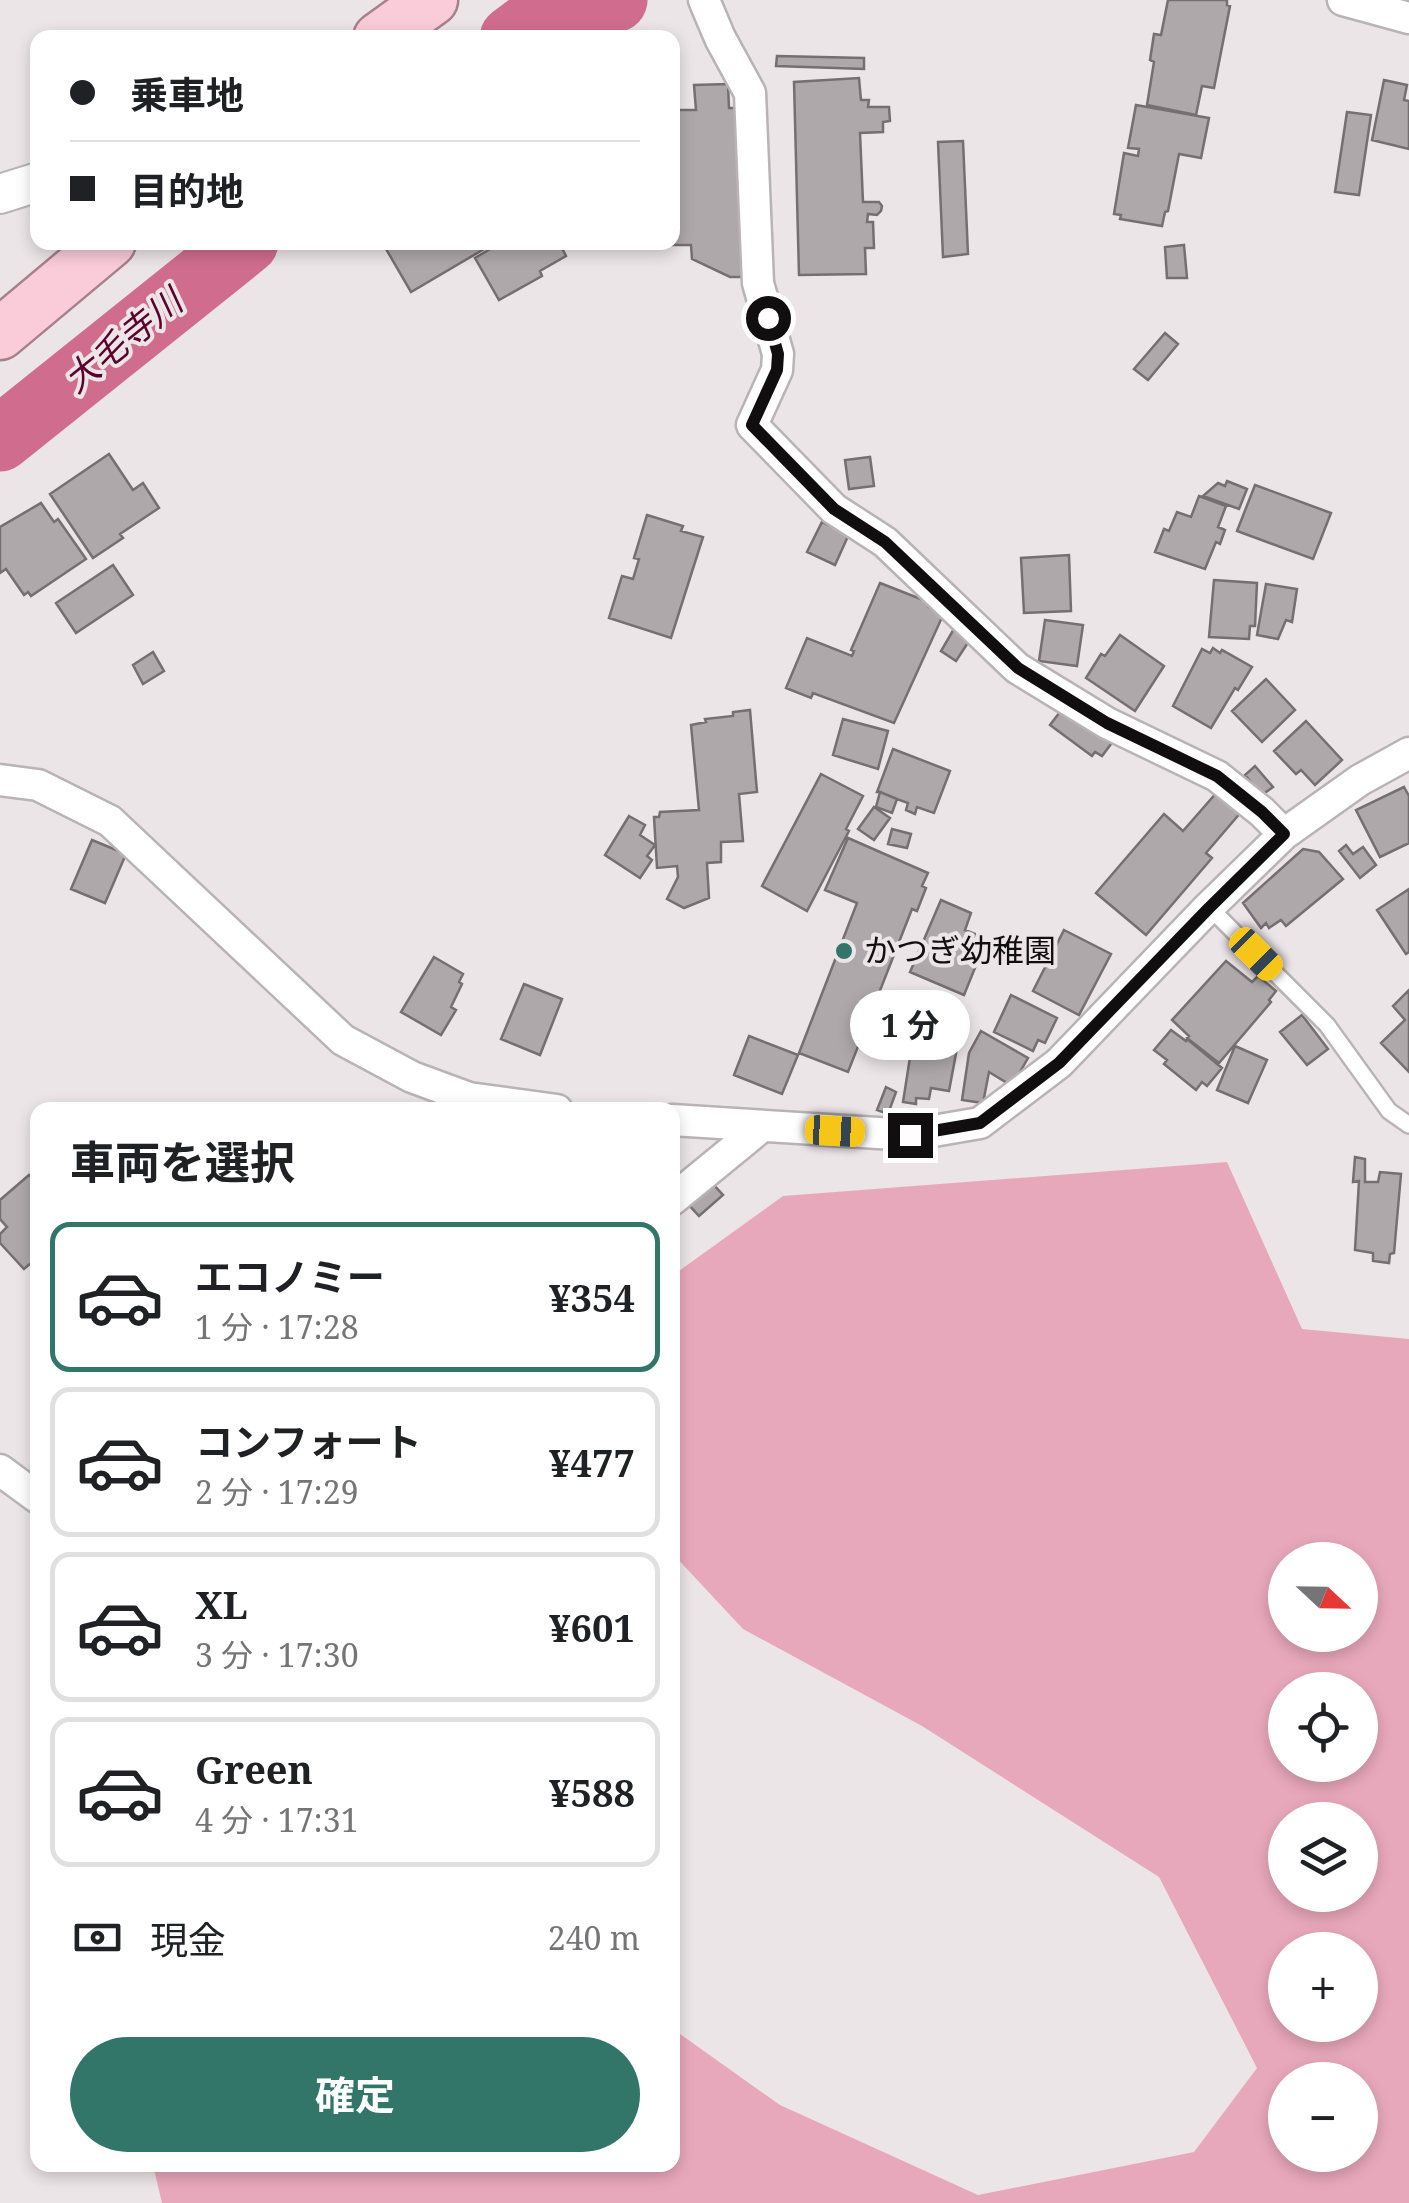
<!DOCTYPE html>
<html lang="ja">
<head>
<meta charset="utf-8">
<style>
  :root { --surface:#fff; --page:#f6f6f6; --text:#202124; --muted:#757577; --line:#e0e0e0; --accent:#317669 }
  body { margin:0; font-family:"Noto Serif","Noto Sans JP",serif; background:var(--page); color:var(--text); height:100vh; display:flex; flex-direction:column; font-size:38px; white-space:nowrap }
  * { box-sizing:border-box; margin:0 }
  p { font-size:32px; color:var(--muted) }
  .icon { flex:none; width:55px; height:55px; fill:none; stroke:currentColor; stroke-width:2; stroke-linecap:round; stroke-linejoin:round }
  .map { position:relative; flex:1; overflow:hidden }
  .sheet { position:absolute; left:30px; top:1102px; width:650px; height:1070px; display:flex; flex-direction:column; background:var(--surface); border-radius:20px; box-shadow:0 5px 15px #0003 }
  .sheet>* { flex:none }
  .top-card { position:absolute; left:30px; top:30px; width:650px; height:220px; border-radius:20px; box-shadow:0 5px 15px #0003; display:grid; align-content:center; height:220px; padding:0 40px; background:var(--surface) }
  .needle { width:65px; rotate:112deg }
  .controls { position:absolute; left:1268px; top:1542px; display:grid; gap:20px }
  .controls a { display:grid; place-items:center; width:110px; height:110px; border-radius:50%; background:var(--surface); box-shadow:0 5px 15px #0003; font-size:50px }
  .end { position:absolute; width:45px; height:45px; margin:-22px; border:12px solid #100e0f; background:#fff; box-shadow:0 0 0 5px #fff }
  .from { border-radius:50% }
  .bubble { position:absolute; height:70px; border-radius:35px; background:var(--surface); box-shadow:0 5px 15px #0003; font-size:32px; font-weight:700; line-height:70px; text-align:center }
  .car { position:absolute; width:30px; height:60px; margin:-30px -15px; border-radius:12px; box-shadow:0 0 8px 2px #0007; background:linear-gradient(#f5c518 24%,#345 0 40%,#f5c518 0 76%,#345 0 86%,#f5c518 0) }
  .top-card b { display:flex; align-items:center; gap:35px; height:95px; font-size:38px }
  .top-card b+b { border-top:2px solid var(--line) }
  .top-card i { width:25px; height:25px; background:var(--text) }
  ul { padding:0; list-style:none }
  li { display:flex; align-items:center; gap:30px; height:150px; margin:0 20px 15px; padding:0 20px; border:5px solid var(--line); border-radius:20px }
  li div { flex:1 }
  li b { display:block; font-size:38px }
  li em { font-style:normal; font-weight:700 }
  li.current { border-color:var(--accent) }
  li>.icon { width:90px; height:90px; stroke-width:1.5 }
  h2 { padding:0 40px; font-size:45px; line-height:120px }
  .pay { display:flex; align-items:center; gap:25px; height:110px; padding:0 40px; font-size:38px }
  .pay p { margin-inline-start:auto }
  .primary-button { display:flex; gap:20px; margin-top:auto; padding:20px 40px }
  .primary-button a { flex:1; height:115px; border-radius:60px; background:var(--accent); color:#fff; font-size:40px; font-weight:700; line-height:115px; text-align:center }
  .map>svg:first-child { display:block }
</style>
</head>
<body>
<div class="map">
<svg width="1409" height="2203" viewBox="0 0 1409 2203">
  <rect width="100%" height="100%" fill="#ece5e7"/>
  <path fill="#e8a8bb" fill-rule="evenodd" d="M1227,1162L1302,1329L1409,1339V2203H162L153,2165H672L673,2029L780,2105L978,2195L1194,2152L1257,2068L1159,1877L922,1726L743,1629L673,1554L672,1276L783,1196ZM1285,1560H1360V1635H1285ZM1285,1690H1360V1765H1285ZM1285,1820H1360V1895H1285ZM1285,1950H1360V2025H1285ZM1285,2080H1360V2155H1285Z"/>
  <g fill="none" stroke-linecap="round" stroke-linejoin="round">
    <path stroke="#d06d8f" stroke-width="65" d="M512,38L539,18L615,0
      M0,439L246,242"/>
  </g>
  <path fill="#aea8aa" stroke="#756f71" stroke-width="2.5" d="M1168,0H1227V5L1230,6L1214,88L1202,86L1196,115L1147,105L1154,62L1150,60L1154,34L1161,35Z
    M777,56L864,58V69L776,66Z
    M859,78L861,100H869L868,107H889L890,121L883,122V132L860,133L863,202H879L882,206L881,211L877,215L868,214L867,222H873L874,248H865L866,274L799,275L794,82Z
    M1384,80L1407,85L1404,100L1409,101V149L1372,140Z
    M728,84L729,108H738L743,277H730L692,259L691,245H649L648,242H672V110H696L694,85Z
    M1136,105L1209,118L1201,158L1179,154L1168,211L1165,212L1162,226L1120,219L1121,215L1114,214L1124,153L1138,156L1139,149L1128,148Z
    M1347,112L1371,115L1359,195L1335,192Z
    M963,141L968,254L943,257L938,142Z
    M382,242H496L411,292Z
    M502,242H524L526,246L532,242H559L566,256L540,271L542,276L499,300L475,258Z
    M1184,245L1187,278H1167L1165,247Z
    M1165,333L1178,344L1148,380L1134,369Z
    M109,454L133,490L143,483L159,508L120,534L123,538L93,558L50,494Z
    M870,457L874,486L849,489L845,460Z
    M1227,481L1247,489L1239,509L1203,496L1218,483L1225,486Z
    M1255,485L1331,513L1313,559L1237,531Z
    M1199,496L1226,506L1218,527L1225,530L1220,544L1216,542L1205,569L1155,552L1164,529L1169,531L1177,512L1191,517Z
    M41,503L54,522L58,519L86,559L31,596L28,592L24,595L6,569L0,573V527Z
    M647,515L683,526L681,531L703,537L671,638L609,618L622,576L633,579L639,559L634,558Z
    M822,522L849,534L835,565L807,552Z
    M1069,555L1071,611L1024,613L1021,558Z
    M113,565L133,595L76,633L56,603Z
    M1214,580L1257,583L1255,626H1250L1249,639L1209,637Z
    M880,583L931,603L929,607L944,613L894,723L813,693L811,698L786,688L807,638L852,656L854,651L851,650Z
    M1266,584L1297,589L1292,622L1286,620L1278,639L1257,635Z
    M1045,620L1083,625L1077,666L1039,661Z
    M955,627L971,638L956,661L941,651Z
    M1120,635L1164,666L1135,711L1086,678L1101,654L1105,656Z
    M1213,648L1220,653L1222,650L1252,667L1238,690L1235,688L1211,728L1173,706L1202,649L1210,653Z
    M153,652L164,671L143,684L133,665Z
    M1266,679L1295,710L1262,742L1232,711Z
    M1063,708L1114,740L1102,756L1095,752L1092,756L1050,725Z
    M750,710L757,792L739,794L743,841L721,842V862L707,863L709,898L684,908L667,899L678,877L677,866L657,868L654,817H659L660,812L699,810L691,725L706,722L705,719L733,716V712Z
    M843,719L888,731L878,769L833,755Z
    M1306,721L1342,760L1315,785L1301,770L1296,774L1274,751Z
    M893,749L950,771L934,813L917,807L915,814L906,810L908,803L897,799L892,813L876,807L880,792H877Z
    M1255,766L1273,787L1262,795L1245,775Z
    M821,774L863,796L846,829L849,831L807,911L762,886Z
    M1404,787L1409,796V843L1380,857L1356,810Z
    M1218,791L1242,811L1206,853L1212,858L1146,935L1096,893L1164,814L1183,831Z
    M880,792L897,799L892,813L876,807Z
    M874,807L890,818L874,840L858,829Z
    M629,816L645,825L640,835L655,845L647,856L652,860L640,878L605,855Z
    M892,829L911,834L907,848L888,844Z
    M848,838L928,873L922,886L926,888L917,911L912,909L848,1072L799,1053L857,903L825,890Z
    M92,840L126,854L105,903L71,889Z
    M1346,845L1353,854L1363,847L1376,865L1360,878L1339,851Z
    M1303,849L1319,852L1343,879L1286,926L1281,920L1269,928L1266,923L1261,928L1243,903Z
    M1409,889V952L1406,954L1377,910Z
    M941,900L971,913L965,930L975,934L965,958L977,963L964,995L910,972Z
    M1064,930L1111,954L1079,1015L1033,991Z
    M434,957L463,974L459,982L462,984L451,1007L456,1010L441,1035L401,1012Z
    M1226,961L1252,982L1258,976L1276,991L1269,1000L1271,1002L1219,1063L1187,1038L1189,1036L1172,1020Z
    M524,984L562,999L540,1055L501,1039Z
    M1409,990V1072L1381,1043L1405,1020L1393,1006Z
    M1011,995L1057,1018L1045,1043L1038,1040L1033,1051L994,1032Z
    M1302,1015L1328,1049L1307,1065L1280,1032Z
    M916,1019L961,1027L949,1091L931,1088L929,1099L916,1098V1104L903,1102Z
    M1171,1030L1186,1041L1187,1039L1222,1068L1207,1086L1202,1082L1196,1090L1164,1064L1167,1060L1154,1050Z
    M981,1031L1028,1058L1012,1086L989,1072L983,1103L962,1100L969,1053Z
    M749,1036L798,1055L782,1094L734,1075Z
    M1235,1046L1267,1060L1248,1103L1217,1090Z
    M886,1087L896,1092L888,1114L877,1110Z
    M1355,1157L1365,1159V1182H1378L1380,1172L1401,1174L1394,1253L1390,1254L1389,1263L1373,1261V1253L1355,1250L1359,1181L1353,1182Z
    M29,1175L36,1182L38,1181V1257L24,1269L0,1243V1234L7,1227L0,1219V1200Z
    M712,1183L723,1195L699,1216L688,1204Z"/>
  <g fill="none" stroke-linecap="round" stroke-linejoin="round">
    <defs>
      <path id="service" d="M1209,907L1327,1025L1389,1111L1409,1125"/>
      <path id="minor" d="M704,0L720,38L750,93L758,283L778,354L777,370L752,425L834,509L885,542L1017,668L1107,723L1217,776L1262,812L1284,834
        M1343,0L1409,18
        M0,780L38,785L110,821L343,1040L412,1077L469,1098L557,1110
        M672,1120L910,1135L980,1123L1059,1063L1209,907L1284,834L1360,780L1409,753
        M672,1200L761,1127
        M0,1470L38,1498"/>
      <path id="tertiary" d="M0,194L38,182"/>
      <path id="trunk" d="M379,38L432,0
        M0,334L110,242"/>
    </defs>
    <use href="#service" stroke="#b9b3b5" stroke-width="20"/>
    <use href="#minor" stroke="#b9b3b5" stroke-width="35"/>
    <use href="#tertiary" stroke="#b9b3b5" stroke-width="42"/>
    <use href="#trunk" stroke="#a7808c" stroke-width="55"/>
    <use href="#service" stroke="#fff" stroke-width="15"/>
    <use href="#minor" stroke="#fff" stroke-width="30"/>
    <use href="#tertiary" stroke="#fff" stroke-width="38"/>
    <use href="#trunk" stroke="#facbd8" stroke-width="50"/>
  </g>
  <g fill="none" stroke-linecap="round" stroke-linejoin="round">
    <path stroke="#100e0f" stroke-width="12" d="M768,318L778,354L777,370L752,425L834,509L885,542L1018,668L1107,723L1217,776L1262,812L1284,834L1209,908L1059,1063L980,1123L910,1135"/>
  </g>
  <circle fill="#317669" stroke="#ece5e7" stroke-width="4" cx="844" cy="951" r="10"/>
  <g text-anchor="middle" stroke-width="8" stroke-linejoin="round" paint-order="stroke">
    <g font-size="32" fill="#100e0f" stroke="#ece5e7" text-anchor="start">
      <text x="864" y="962">かつぎ幼稚園</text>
    </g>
    <g font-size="35" font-style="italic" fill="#5c002d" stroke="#ece5e7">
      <text transform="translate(123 341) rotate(-39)" y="12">大毛寺川</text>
    </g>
  </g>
</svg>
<div class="controls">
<a><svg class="needle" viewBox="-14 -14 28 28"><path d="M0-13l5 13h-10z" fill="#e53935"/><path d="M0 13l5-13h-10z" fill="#757577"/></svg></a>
<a><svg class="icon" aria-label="locate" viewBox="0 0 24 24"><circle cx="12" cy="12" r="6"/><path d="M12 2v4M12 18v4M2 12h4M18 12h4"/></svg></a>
<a><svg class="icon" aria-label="layers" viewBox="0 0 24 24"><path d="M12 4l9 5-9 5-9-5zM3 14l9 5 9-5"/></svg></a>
<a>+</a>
<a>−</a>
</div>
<i class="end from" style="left:768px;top:318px"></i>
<i class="end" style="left:910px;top:1135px"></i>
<div class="bubble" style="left:850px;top:990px;width:120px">1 分</div>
<i class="car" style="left:1256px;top:954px;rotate:135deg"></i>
<i class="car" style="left:835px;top:1131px;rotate:93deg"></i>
<div class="top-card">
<b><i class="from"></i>乗車地</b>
<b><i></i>目的地</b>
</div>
<section class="sheet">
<h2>車両を選択</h2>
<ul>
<li class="current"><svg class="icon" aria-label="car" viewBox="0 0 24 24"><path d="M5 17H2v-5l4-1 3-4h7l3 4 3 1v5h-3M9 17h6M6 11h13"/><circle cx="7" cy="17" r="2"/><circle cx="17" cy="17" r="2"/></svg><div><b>エコノミー</b><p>1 分 · 17:28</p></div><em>¥354</em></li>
<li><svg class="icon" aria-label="car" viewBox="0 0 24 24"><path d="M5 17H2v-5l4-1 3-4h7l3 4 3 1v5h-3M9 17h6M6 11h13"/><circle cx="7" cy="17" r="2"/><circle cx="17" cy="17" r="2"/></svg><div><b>コンフォート</b><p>2 分 · 17:29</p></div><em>¥477</em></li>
<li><svg class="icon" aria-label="car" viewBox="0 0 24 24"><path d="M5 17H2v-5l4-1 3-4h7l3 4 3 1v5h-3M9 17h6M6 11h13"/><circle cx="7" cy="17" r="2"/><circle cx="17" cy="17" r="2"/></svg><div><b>XL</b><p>3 分 · 17:30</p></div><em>¥601</em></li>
<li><svg class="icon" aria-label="car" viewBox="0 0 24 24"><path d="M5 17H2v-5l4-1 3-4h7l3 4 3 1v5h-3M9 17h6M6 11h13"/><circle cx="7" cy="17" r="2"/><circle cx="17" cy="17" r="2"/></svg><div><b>Green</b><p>4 分 · 17:31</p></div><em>¥588</em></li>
</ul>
<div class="pay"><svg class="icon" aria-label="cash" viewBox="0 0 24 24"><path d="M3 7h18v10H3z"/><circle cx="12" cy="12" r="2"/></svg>現金<p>240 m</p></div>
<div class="primary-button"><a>確定</a></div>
</section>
</div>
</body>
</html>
